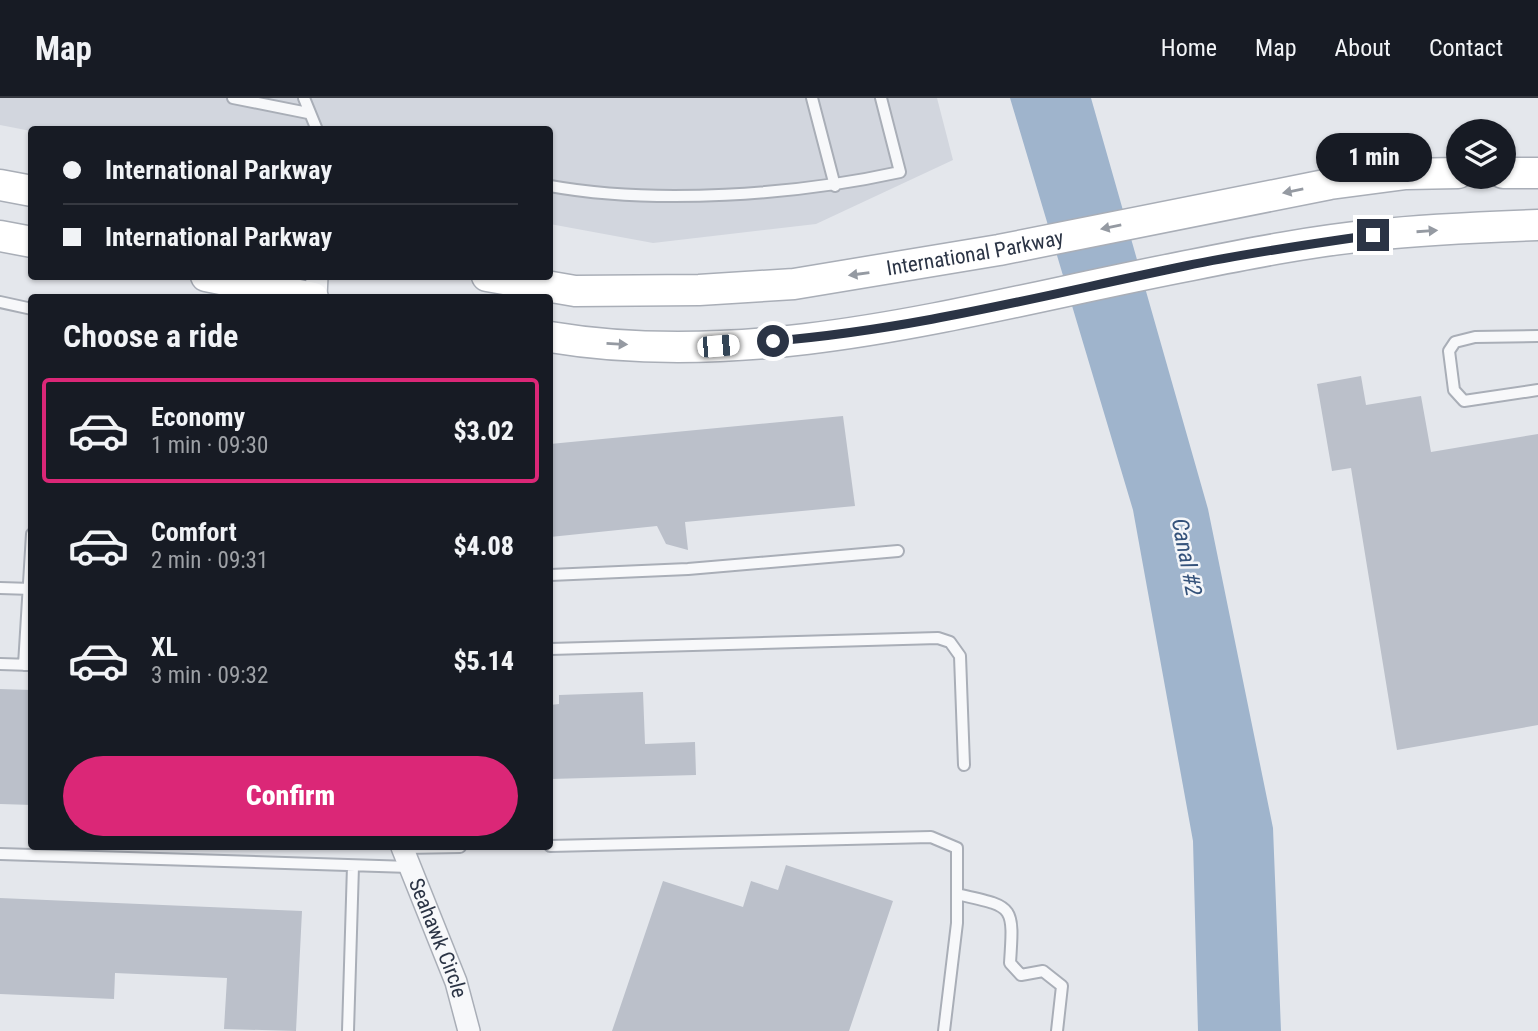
<!DOCTYPE html>
<html lang="en">
<head>
<meta charset="utf-8">
<style>
  :root { --surface:#171b24; --page:#20242c; --text:#f1f3f6; --muted:#9ea1a6; --line:#363941; --accent:#db2777 }
  body { margin:0; font-family:"Roboto Condensed",sans-serif; background:var(--page); color:var(--text); height:100vh; display:flex; flex-direction:column; font-size:26px; white-space:nowrap }
  * { box-sizing:border-box; margin:0 }
  p { font-size:23px; color:var(--muted) }
  .icon { flex:none; width:38px; height:38px; fill:none; stroke:currentColor; stroke-width:2; stroke-linecap:round; stroke-linejoin:round }
  .map { position:relative; flex:1; overflow:hidden }
  .drawer { position:absolute; left:28px; top:196px; width:525px; height:556px; display:flex; flex-direction:column; background:var(--surface); border-radius:7px; box-shadow:0 2px 5px #0004 }
  .drawer>* { flex:none }
  .hud { position:absolute; left:28px; top:28px; width:525px; height:154px; border-radius:7px; box-shadow:0 2px 5px #0004; display:grid; align-content:center; height:154px; padding:0 35px; background:var(--surface) }
  .controls { position:absolute; left:1446px; top:21px; display:grid; gap:14px }
  .controls a { display:grid; place-items:center; width:70px; height:70px; border-radius:50%; background:var(--surface); box-shadow:0 2px 5px #0004; font-size:35px }
  .end { position:absolute; width:32px; height:32px; margin:-16px; border:9px solid #2b3445; background:#fff; box-shadow:0 0 0 4px #fff }
  .from { border-radius:50% }
  .bubble { position:absolute; height:49px; border-radius:24px; background:var(--surface); box-shadow:0 2px 5px #0004; font-size:23px; font-weight:800; line-height:49px; text-align:center }
  .car { position:absolute; width:21px; height:42px; margin:-21px -10px; border-radius:9px; box-shadow:0 0 5px 2px #0007; background:linear-gradient(#fff 24%,#345 0 40%,#fff 0 76%,#345 0 86%,#fff 0) }
  .hud b { display:flex; align-items:center; gap:24px; height:66px; font-size:26px }
  .hud b+b { border-top:2px solid var(--line) }
  .hud i { width:18px; height:18px; background:var(--text) }
  ul { padding:0; list-style:none }
  li { display:flex; align-items:center; gap:21px; height:105px; margin:0 14px 10px; padding:0 21px; border:4px solid transparent; border-radius:7px }
  li div { flex:1 }
  li b { display:block; font-size:26px }
  li em { font-style:normal; font-weight:800 }
  li.active { border-color:var(--accent) }
  li>.icon { width:63px; height:63px; stroke-width:1.5 }
  h2 { padding:0 35px; font-size:32px; line-height:84px }
  .button { display:flex; gap:14px; margin-top:auto; padding:14px 35px }
  .button a { flex:1; height:80px; border-radius:42px; background:var(--accent); color:#fff; font-size:28px; font-weight:800; line-height:80px; text-align:center }
  header { display:flex; align-items:center; gap:42px; box-sizing:border-box; height:98px; padding:0 35px; background:var(--surface); border-bottom:2px solid var(--line) }
  header strong { font-size:33px }
  nav { display:flex; gap:38px; margin-inline-start:auto; font-size:24px }
  .map>svg:first-child { display:block }
</style>
</head>
<body>
<header>
<strong>Map</strong>
<nav><a>Home</a><a>Map</a><a>About</a><a>Contact</a></nav>
</header>
<div class="map">
<svg width="1538" height="933" viewBox="0 0 1538 933">
  <rect width="100%" height="100%" fill="#e4e7ec"/>
  <path fill="#d2d6de" d="M0,0H937L953,62L816,126L653,145L550,126V32L31,33L0,27Z"/>
  <path fill="#9fb4cc" d="M1010,0H1091L1208,411L1273,730L1281,933H1198L1193,743L1133,412Z"/>
  <path fill="#bbc0ca" d="M1361,278L1366,307L1421,298L1431,354L1538,336V627L1397,652L1351,370L1332,373L1317,286Z
    M843,318L855,408L685,424L688,452L666,446L657,428L550,439V346Z
    M0,591L32,592V707L0,706Z
    M643,594L645,646L695,644L696,677L550,681V607L559,606V597Z
    M786,767L893,803L849,933H612L663,783L743,809L751,783L778,792Z
    M0,800L302,813L296,933L224,931L227,880L115,875L114,901L0,896Z"/>
  <g fill="none" stroke-linecap="round" stroke-linejoin="round">
    <defs>
      <path id="service" d="M233,0L308,15
        M304,0L317,32
        M812,0L835,88
        M550,88C655,107 796,97 900,74L881,0
        M0,204L32,211
        M1538,238L1475,239L1455,244L1449,253L1454,292L1464,303L1538,292
        M550,477L688,471L898,453
        M0,490L32,491
        M550,551L938,540L950,544L960,558L964,667
        M0,566L32,567
        M24,567L32,436
        M550,748L931,739L957,750V825L944,933
        M402,750L460,749
        M0,756L410,769
        M957,796C1014,809 1014,806 1010,865L1021,877L1043,873L1062,888L1057,933
        M348,933L353,768"/>
      <g id="minor">
        <path d="M316,200L317,178"/>
        <path id="s1" d="M402,749L456,884L469,933"/>
      </g>
      <g id="secondary">
        <path d="M1503,75H1538"/>
        <path d="M0,87L32,93"/>
        <path d="M0,138L32,144"/>
        <path d="M206,178L313,200"/>
        <path id="s2" d="M487,178L575,193L699,192L794,186L999,152L1330,86L1406,76L1458,75"/>
        <path d="M550,239C765,275 982,207 1192,167C1252,155 1313,143 1374,137C1429,131 1483,129 1538,127"/>
      </g>
    </defs>
    <use href="#service" stroke="#a9aeb7" stroke-width="14"/>
    <use href="#minor" stroke="#a9aeb7" stroke-width="24"/>
    <use href="#secondary" stroke="#a9aeb7" stroke-width="33"/>
    <use href="#service" stroke="#f7f8fa" stroke-width="10"/>
    <use href="#minor" stroke="#f7f8fa" stroke-width="21"/>
    <use href="#secondary" stroke="#fff" stroke-width="30"/>
  </g>
  <defs><path id="oneway-solid" d="M-6-.8H1V-3.2L6.5 0L1 3.2V.8H-6Z" transform="scale(1.75)"/></defs>
  <g fill="#959aa2">
    <use href="#oneway-solid" transform="translate(1293 93) rotate(169)"/>
    <use href="#oneway-solid" transform="translate(1111 129) rotate(168)"/>
    <use href="#oneway-solid" transform="translate(1427 133) rotate(-4)"/>
    <use href="#oneway-solid" transform="translate(859 176) rotate(172)"/>
    <use href="#oneway-solid" transform="translate(617 246) rotate(3)"/>
  </g>
  <g fill="none" stroke-linecap="round" stroke-linejoin="round">
    <path stroke="#2b3445" stroke-width="9" d="M773,243C912,232 1049,196 1185,168C1247,155 1310,146 1373,137"/>
  </g>
  <g text-anchor="middle" stroke-width="5" stroke-linejoin="round" paint-order="stroke">
    <g font-size="21" fill="#2b3445" stroke="#f4f6f9">
      <text dy="7" stroke="none"><textPath href="#s2" startOffset="492">International Parkway</textPath></text>
      <text dy="7" stroke="none"><textPath href="#s1" startOffset="98">Seahawk Circle</textPath></text>
    </g>
    <g font-size="23" font-style="italic" fill="#34527a" stroke="#f4f6f9">
      <text transform="translate(1187 459) rotate(79)" y="8">Canal #2</text>
    </g>
  </g>
</svg>
<div class="controls">
<a><svg class="icon" aria-label="layers" viewBox="0 0 24 24"><path d="M12 4l9 5-9 5-9-5zM3 14l9 5 9-5"/></svg></a>
</div>
<i class="end from" style="left:773px;top:243px"></i>
<i class="end" style="left:1373px;top:137px"></i>
<div class="bubble" style="left:1316px;top:35px;width:116px">1 min</div>
<i class="car" style="left:718px;top:248px;rotate:85deg"></i>
<div class="hud">
<b><i class="from"></i>International Parkway</b>
<b><i></i>International Parkway</b>
</div>
<section class="drawer">
<h2>Choose a ride</h2>
<ul>
<li class="active"><svg class="icon" aria-label="car" viewBox="0 0 24 24"><path d="M5 17H2v-5l4-1 3-4h7l3 4 3 1v5h-3M9 17h6M6 11h13"/><circle cx="7" cy="17" r="2"/><circle cx="17" cy="17" r="2"/></svg><div><b>Economy</b><p>1 min · 09:30</p></div><em>$3.02</em></li>
<li><svg class="icon" aria-label="car" viewBox="0 0 24 24"><path d="M5 17H2v-5l4-1 3-4h7l3 4 3 1v5h-3M9 17h6M6 11h13"/><circle cx="7" cy="17" r="2"/><circle cx="17" cy="17" r="2"/></svg><div><b>Comfort</b><p>2 min · 09:31</p></div><em>$4.08</em></li>
<li><svg class="icon" aria-label="car" viewBox="0 0 24 24"><path d="M5 17H2v-5l4-1 3-4h7l3 4 3 1v5h-3M9 17h6M6 11h13"/><circle cx="7" cy="17" r="2"/><circle cx="17" cy="17" r="2"/></svg><div><b>XL</b><p>3 min · 09:32</p></div><em>$5.14</em></li>
</ul>
<div class="button"><a>Confirm</a></div>
</section>
</div>
</body>
</html>
